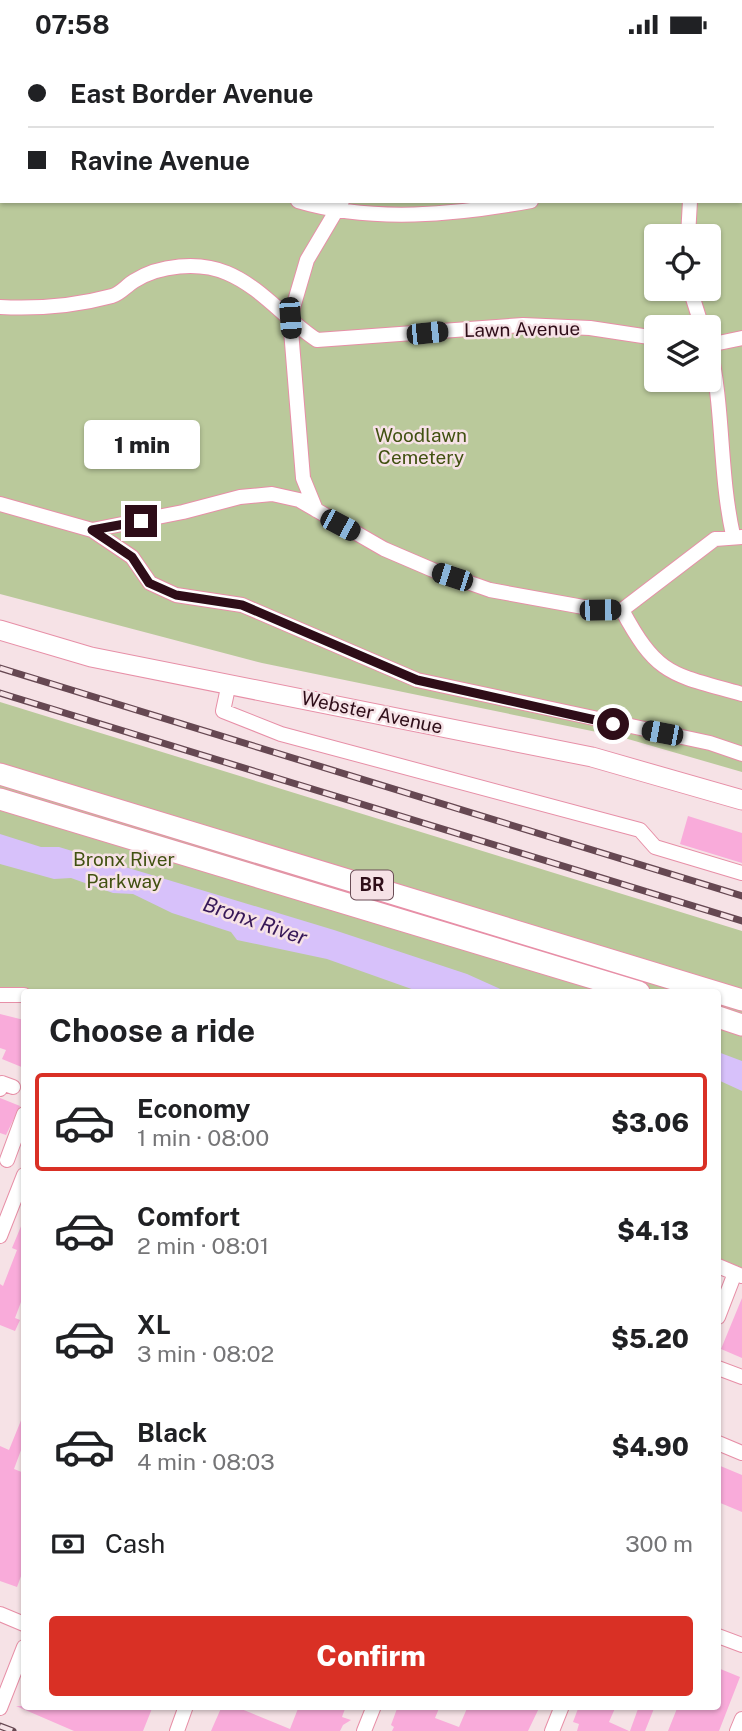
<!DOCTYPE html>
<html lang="en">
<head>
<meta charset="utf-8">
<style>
  :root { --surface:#fff; --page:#f2f2f2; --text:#202124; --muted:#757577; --line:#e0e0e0; --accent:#d93025 }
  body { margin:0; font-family:"Public Sans",sans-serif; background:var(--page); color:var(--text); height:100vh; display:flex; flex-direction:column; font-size:26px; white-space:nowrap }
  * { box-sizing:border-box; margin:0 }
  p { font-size:23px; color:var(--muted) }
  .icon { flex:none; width:38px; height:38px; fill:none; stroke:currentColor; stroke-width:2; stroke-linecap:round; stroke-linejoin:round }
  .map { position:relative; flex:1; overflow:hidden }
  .side { position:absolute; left:21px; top:940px; width:700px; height:721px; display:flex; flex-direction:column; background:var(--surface); border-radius:7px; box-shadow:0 2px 5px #0004 }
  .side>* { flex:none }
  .guide { position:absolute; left:0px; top:0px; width:742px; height:154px; box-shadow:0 2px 5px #0004; display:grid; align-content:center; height:154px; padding:0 28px; background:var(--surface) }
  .controls { position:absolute; left:644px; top:175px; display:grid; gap:14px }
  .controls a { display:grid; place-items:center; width:77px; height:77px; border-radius:7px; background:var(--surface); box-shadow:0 2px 5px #0004; font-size:35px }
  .end { position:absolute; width:32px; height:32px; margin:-16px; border:9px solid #2e0d18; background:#fff; box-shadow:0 0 0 4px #fff }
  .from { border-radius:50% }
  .bubble { position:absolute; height:49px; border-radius:7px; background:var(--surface); box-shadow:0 2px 5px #0004; font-size:23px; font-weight:800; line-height:49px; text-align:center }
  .car { position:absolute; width:21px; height:42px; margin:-21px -10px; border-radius:9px; box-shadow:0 0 5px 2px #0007; background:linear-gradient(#222 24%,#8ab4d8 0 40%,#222 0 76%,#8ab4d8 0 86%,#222 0) }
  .guide b { display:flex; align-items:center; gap:24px; height:66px; font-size:26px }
  .guide b+b { border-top:2px solid var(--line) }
  .guide i { width:18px; height:18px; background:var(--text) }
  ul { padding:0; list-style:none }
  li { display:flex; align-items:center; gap:21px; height:98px; margin:0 14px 10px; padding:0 14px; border:4px solid transparent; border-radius:7px }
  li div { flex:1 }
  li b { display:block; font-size:26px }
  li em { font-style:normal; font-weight:800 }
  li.active { border-color:var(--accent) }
  li>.icon { width:63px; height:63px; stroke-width:1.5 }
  h2 { padding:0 28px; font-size:32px; line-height:84px }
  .pay { display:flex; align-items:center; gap:18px; height:77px; padding:0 28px; font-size:26px }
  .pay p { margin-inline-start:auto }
  .cta { display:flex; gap:14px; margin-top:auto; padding:14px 28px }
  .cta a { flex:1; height:80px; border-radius:7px; background:var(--accent); color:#fff; font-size:28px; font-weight:800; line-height:80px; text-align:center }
  .status { display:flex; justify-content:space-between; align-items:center; height:49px; padding:0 35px; background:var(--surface); direction:ltr }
  .status svg { height:19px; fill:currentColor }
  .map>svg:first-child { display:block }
</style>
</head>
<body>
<div class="status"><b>07:58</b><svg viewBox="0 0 49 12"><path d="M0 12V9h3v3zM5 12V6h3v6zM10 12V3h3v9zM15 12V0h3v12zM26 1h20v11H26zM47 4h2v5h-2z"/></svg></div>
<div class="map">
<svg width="742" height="1682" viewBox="0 0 742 1682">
  <rect width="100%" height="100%" fill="#f6e2e6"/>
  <path fill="#bac99b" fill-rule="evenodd" d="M0,0H742V723L621,688L262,614L0,545ZM2,2H740V152H2ZM656,187H709V240H656ZM656,278H709V331H656Z
    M0,653L742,882V1219L718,1209V943H43L0,939Z"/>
  <path fill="#d7c1fa" d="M0,785L41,798H59L334,881L467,925L507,943H420L327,910L237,891L231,883L172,864L133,845L113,844L71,829L54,830L0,815Z
    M718,1003L742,1012V1042L718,1031Z"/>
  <path fill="#f9abda" d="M688,767L742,784V814L680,795Z
    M0,965L24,971V1019L2,1010L6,1001L0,999Z
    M0,1049L20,1057L6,1086L0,1084Z
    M24,1170V1245L15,1269L20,1271L15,1282L0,1276V1235L3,1237L17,1201L12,1199Z
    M742,1249V1309L721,1300Z
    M24,1364V1393L14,1420L24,1424V1519L17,1538L0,1532V1397L9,1401Z
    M718,1416L742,1426V1463L718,1453Z
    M718,1619L740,1628L719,1682H668L678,1657H718Z
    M16,1657H153L143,1682H74Z
    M222,1657H234L290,1680L299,1657H346L342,1668L351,1671L343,1676L340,1682H211Z
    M398,1657H440L435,1669L459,1678L468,1657H540L528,1682H392L394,1678L391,1676Z
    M579,1657H616L609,1673L629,1682H577L579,1675L573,1673Z
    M639,1657H655L645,1682H630Z"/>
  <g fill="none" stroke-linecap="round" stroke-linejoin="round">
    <defs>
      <path id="minor" d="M185,0L186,2
        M387,0V2
        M550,0L551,2
        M250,2L251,0
        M0,7L2,11
        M0,23H2
        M740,70L742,69
        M298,152C372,174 456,166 531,152
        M688,187L690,152
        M690,240L702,278
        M0,258C38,260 75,257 112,247C120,245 126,237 134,232C159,216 199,212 227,224C261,238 286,271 317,291L523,276L590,279L656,289
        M709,295C724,358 719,423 733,486
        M709,296L742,289
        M0,455L92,481L132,508L150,534L176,546L242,556L417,631L710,694L742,705
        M316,461L303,429L290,269L307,211L342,152
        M92,481L183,463L240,448L272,445L299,451L384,500L433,521L490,541L600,561H622L715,490L742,488
        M622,561C658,628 672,625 742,645
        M229,634L223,662L281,685L640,781L655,798L742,824
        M0,946H24
        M0,1040L2,1034L13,1038
        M7,1111L24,1065
        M0,1187L24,1126
        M718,1217L742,1227
        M718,1268L735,1224
        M718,1319L742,1328
        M718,1394L742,1404
        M0,1565L24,1575
        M718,1587L742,1596
        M0,1659L24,1598
        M177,1682L186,1657
        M364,1682L374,1657
        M552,1682L562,1657
        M737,1682L742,1670"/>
      <path id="major" d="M0,581L91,608L592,708L742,751"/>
      <path id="highway" d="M0,725L742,951
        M0,750L639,943
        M718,968L742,976"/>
    </defs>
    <use href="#minor" stroke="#e78fa7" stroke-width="16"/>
    <use href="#major" stroke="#e78fa7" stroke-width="21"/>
    <use href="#highway" stroke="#e78fa7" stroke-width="23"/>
    <use href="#minor" stroke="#fff" stroke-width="14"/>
    <use href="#major" stroke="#fff" stroke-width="19"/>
    <use href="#highway" stroke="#fff" stroke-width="21"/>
    <defs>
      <path id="rail" d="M0,619L742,847
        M0,644L742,872
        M0,1677L13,1682"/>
    </defs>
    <use href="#rail" stroke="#664852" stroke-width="7"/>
    <use href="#rail" stroke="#f6e2e6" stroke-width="4.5" stroke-dasharray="13" stroke-linecap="butt"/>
  </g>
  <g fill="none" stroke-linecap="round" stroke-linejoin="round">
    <path stroke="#2e0d18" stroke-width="9" d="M141,472L92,481L132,508L149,534L176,546L242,556L417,631L613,675"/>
  </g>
  <g text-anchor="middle" stroke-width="5" stroke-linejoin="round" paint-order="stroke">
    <rect fill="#f6e2e6" stroke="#6a4d56" stroke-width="2" x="351" y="821.5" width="42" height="29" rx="5"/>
    <g font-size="18" font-weight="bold" fill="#2e0d18">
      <text x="372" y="842">BR</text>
    </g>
    <g font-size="19" fill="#2e0d18" stroke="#f6e2e6">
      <text transform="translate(522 280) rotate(-1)" y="7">Lawn Avenue</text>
      <text transform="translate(372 663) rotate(12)" y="7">Webster Avenue</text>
    </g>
    <g font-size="19" fill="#415111" stroke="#f6e2e6">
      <text x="421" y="393">Woodlawn<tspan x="421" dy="22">Cemetery</tspan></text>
      <text x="124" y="817">Bronx River<tspan x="124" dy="22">Parkway</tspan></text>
    </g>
    <g font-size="21" font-style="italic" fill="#371858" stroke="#f6e2e6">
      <text transform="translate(255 872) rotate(19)" y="7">Bronx River</text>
    </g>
  </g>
</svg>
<div class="controls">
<a><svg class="icon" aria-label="locate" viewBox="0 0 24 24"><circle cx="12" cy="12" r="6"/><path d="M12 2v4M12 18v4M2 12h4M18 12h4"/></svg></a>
<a><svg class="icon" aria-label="layers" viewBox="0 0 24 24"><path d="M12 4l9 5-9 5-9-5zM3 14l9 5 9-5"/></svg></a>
</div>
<i class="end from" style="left:613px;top:675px"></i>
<i class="end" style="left:141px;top:472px"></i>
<div class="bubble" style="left:84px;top:371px;width:116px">1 min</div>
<i class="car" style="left:290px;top:269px;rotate:176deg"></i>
<i class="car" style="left:427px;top:284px;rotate:84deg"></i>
<i class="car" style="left:340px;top:476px;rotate:118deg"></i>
<i class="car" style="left:452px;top:528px;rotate:288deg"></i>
<i class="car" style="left:600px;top:561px;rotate:89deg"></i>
<i class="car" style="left:662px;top:684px;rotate:281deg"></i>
<div class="guide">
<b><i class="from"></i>East Border Avenue</b>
<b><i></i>Ravine Avenue</b>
</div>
<section class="side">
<h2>Choose a ride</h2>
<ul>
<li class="active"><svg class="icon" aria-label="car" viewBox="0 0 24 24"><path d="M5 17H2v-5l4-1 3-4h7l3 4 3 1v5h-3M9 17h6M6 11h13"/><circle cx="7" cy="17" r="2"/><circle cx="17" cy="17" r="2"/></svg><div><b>Economy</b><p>1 min · 08:00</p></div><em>$3.06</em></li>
<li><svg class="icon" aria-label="car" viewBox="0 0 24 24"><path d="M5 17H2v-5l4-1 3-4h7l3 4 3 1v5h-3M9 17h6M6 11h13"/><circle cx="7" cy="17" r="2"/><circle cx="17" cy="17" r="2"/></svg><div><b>Comfort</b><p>2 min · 08:01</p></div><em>$4.13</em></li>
<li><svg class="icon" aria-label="car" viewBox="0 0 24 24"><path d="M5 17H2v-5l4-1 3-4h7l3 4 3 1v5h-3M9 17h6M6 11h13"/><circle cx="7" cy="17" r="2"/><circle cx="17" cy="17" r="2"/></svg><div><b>XL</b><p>3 min · 08:02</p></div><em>$5.20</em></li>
<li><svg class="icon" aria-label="car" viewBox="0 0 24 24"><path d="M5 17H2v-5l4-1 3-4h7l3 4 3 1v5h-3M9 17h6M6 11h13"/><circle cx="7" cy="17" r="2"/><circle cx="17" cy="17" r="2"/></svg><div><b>Black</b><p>4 min · 08:03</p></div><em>$4.90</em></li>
</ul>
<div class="pay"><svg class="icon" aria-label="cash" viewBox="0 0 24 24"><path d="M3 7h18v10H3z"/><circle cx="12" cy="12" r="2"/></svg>Cash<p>300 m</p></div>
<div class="cta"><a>Confirm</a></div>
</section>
</div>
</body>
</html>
